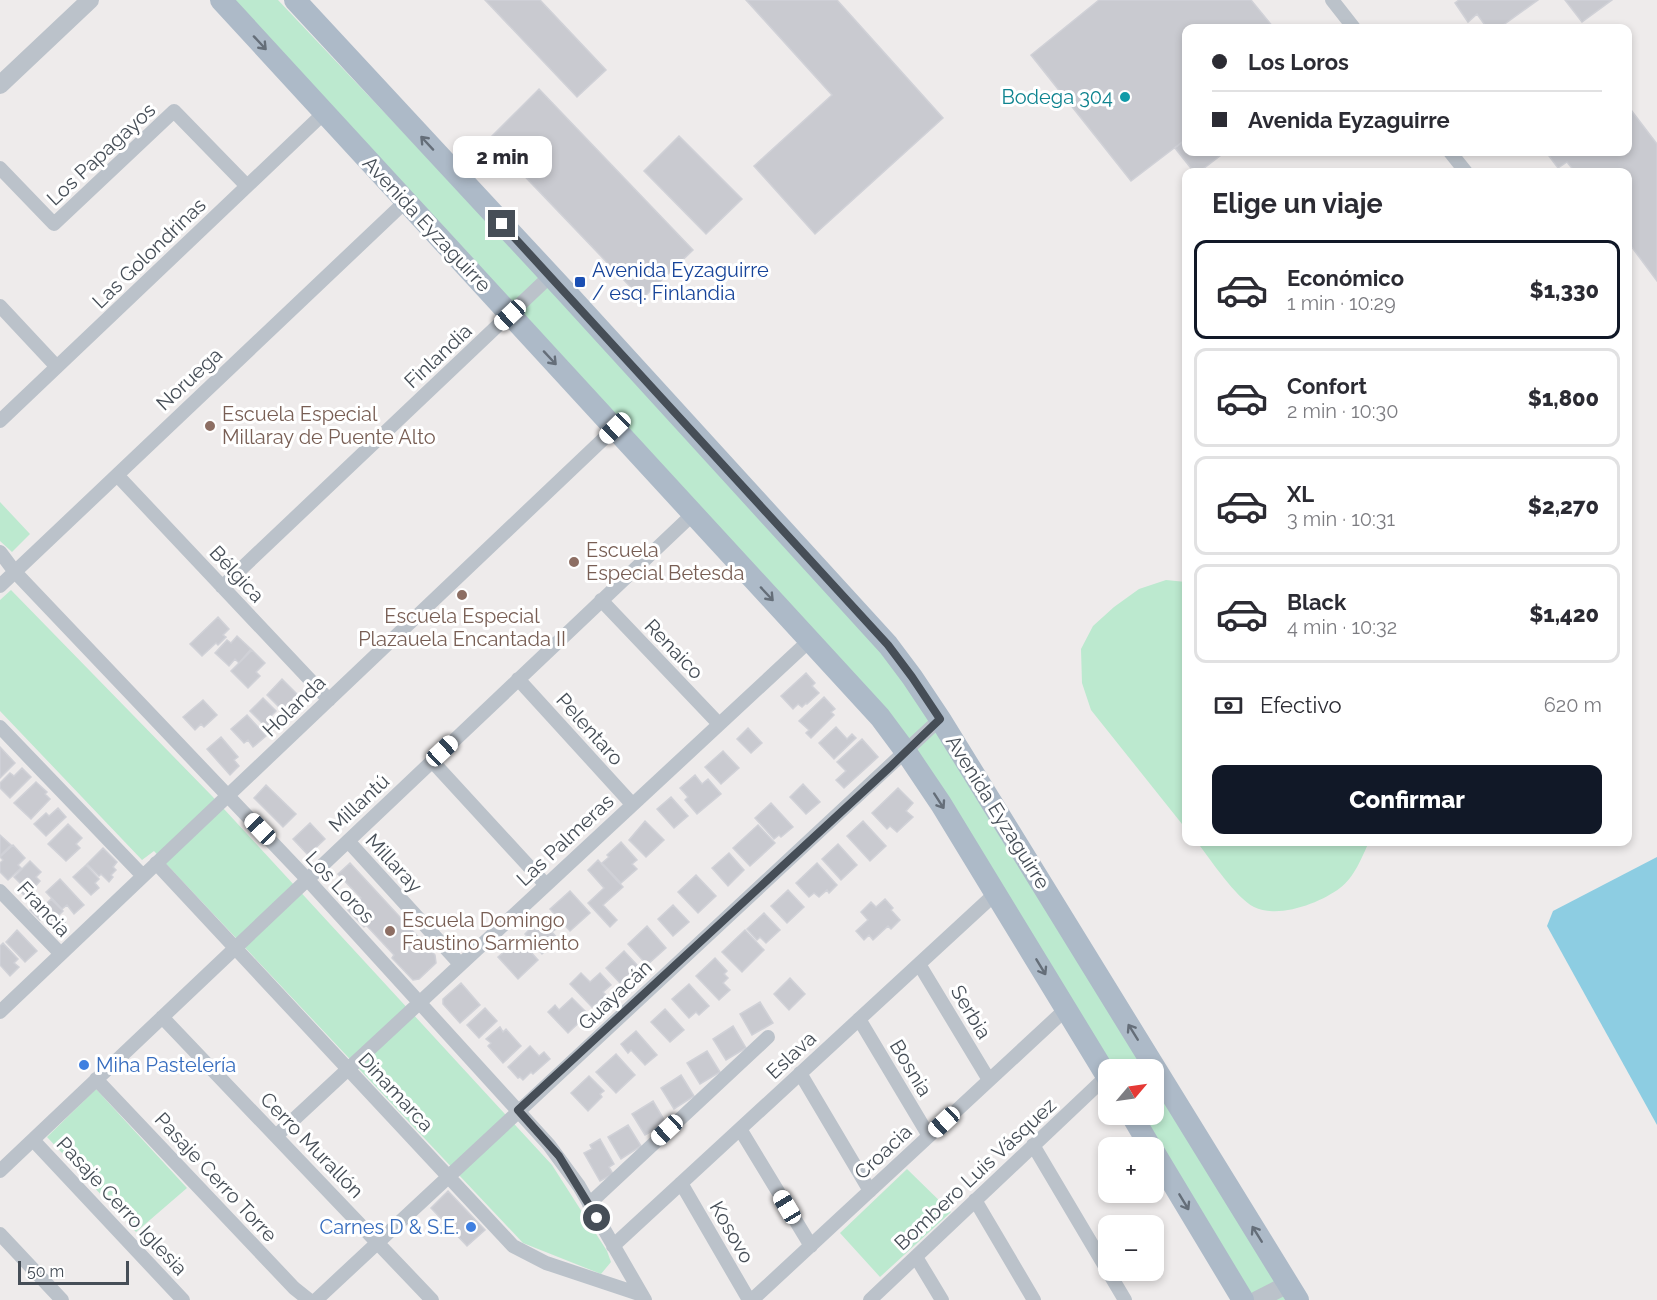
<!DOCTYPE html>
<html lang="es">
<head>
<meta charset="utf-8">
<style>
  :root { --surface:#fff; --page:#f7f7f7; --text:#2b2b33; --muted:#7c7c81; --line:#e1e1e2; --accent:#111827 }
  body { margin:0; font-family:Raleway,sans-serif; background:var(--page); color:var(--text); height:100vh; display:flex; flex-direction:column; font-size:22px; white-space:nowrap }
  * { box-sizing:border-box; margin:0 }
  p { font-size:20px; color:var(--muted) }
  .icon { flex:none; width:33px; height:33px; fill:none; stroke:currentColor; stroke-width:2; stroke-linecap:round; stroke-linejoin:round }
  .map { position:relative; flex:1; overflow:hidden }
  .drawer { position:absolute; left:1182px; top:168px; width:450px; height:678px; display:flex; flex-direction:column; background:var(--surface); border-radius:12px; box-shadow:0 3px 9px #0003 }
  .drawer>* { flex:none }
  .hud { position:absolute; left:1182px; top:24px; width:450px; height:132px; border-radius:12px; box-shadow:0 3px 9px #0003; display:grid; align-content:center; height:132px; padding:0 30px; background:var(--surface) }
  .needle { width:39px; rotate:61deg }
  .fabs { position:absolute; left:1098px; top:1059px; display:grid; gap:12px }
  .fabs a { display:grid; place-items:center; width:66px; height:66px; border-radius:12px; background:var(--surface); box-shadow:0 3px 9px #0003; font-size:30px }
  .scale { position:absolute; left:18px; bottom:15px; width:111px; box-sizing:border-box; padding-left:6px; border:3px solid #464e57; border-top:0; font-size:16px; line-height:21px; white-space:nowrap; color:#464e57; -webkit-text-stroke:4px #fff; paint-order:stroke }
  .end { position:absolute; width:27px; height:27px; margin:-14px; border:8px solid #464e57; background:#fff; box-shadow:0 0 0 3px #fff }
  .from { border-radius:50% }
  .bubble { position:absolute; height:42px; border-radius:12px; background:var(--surface); box-shadow:0 3px 9px #0003; font-size:20px; font-weight:800; line-height:42px; text-align:center }
  .car { position:absolute; width:18px; height:36px; margin:-18px -9px; border-radius:8px; box-shadow:0 0 4px 2px #0007; background:linear-gradient(#fff 24%,#345 0 40%,#fff 0 76%,#345 0 86%,#fff 0) }
  .hud b { display:flex; align-items:center; gap:21px; height:57px; font-size:22px }
  .hud b+b { border-top:2px solid var(--line) }
  .hud i { width:15px; height:15px; background:var(--text) }
  ul { padding:0; list-style:none }
  li { display:flex; align-items:center; gap:18px; height:99px; margin:0 12px 9px; padding:0 18px; border:3px solid var(--line); border-radius:12px }
  li div { flex:1 }
  li b { display:block; font-size:22px }
  li em { font-style:normal; font-weight:800 }
  li.current { border-color:var(--accent) }
  li>.icon { width:54px; height:54px; stroke-width:1.5 }
  h2 { padding:0 30px; font-size:27px; line-height:72px }
  .pay { display:flex; align-items:center; gap:15px; height:66px; padding:0 30px; font-size:22px }
  .pay p { margin-inline-start:auto }
  .primary-button { display:flex; gap:12px; margin-top:auto; padding:12px 30px }
  .primary-button a { flex:1; height:69px; border-radius:12px; background:var(--accent); color:#fff; font-size:24px; font-weight:800; line-height:69px; text-align:center }
  .map>svg:first-child { display:block }
</style>
</head>
<body>
<div class="map">
<svg width="1657" height="1300" viewBox="0 0 1657 1300">
  <rect width="100%" height="100%" fill="#eeebeb"/>
  <path fill="#bce9cf" d="M231,0H278L578,317L884,654L920,706L1147,1069H1110L927,770Z
    M0,502L30,534L12,552L0,541Z
    M1166,580L1186,582V829L1091,710L1082,683L1081,649L1093,626L1114,607L1139,589Z
    M11,590L212,796L552,1165L607,1251L611,1262L601,1274L523,1243L154,851L142,860L0,711V600Z
    M1197,842H1369C1362,857 1354,878 1340,888C1320,903 1279,919 1254,907C1236,898 1210,859 1197,842Z
    M1154,1080L1291,1300H1251L1137,1115L1154,1114Z
    M96,1089L187,1188L136,1232L47,1137Z
    M907,1169L951,1212L880,1277L840,1233Z"/>
  <path fill="#8dcde2" d="M1657,857V1125L1547,926L1553,911Z"/>
  <path fill="#c9cad0" stroke="#d0d1d7" stroke-width="1.5" d="M485,0H540L606,70L577,97Z
    M746,0H837L943,118L815,234L754,166L832,95Z
    M1099,0H1251L1274,28H1186V139L1131,181L1031,55Z
    M1459,0H1538L1499,28H1487L1477,14L1468,22L1455,3Z
    M1565,0H1612L1582,22Z
    M539,89L693,250L642,299L489,139Z
    M1628,106L1657,144V281L1628,242V172H1575L1567,162L1558,168L1546,152H1628Z
    M679,136L742,199L706,234L644,171Z
    M1186,139V152H1225L1199,172H1194L1175,148Z
    M218,617L229,629L223,635L226,637L218,645L216,643L202,656L190,644Z
    M237,636L251,649L239,663L235,659L229,666L215,653L227,640L231,643Z
    M252,650L265,663L256,672L260,676L248,688L231,671Z
    M806,673L815,683L812,686L819,693L807,704L806,703L802,707L798,704L793,709L781,696Z
    M282,679L303,700L293,711L289,707L284,712L267,695Z
    M824,697L835,709L831,712L834,715L811,738L806,733L809,730L799,721Z
    M263,698L276,711L270,717L278,726L271,732L250,711Z
    M203,700L217,715L204,727L201,724L195,730L183,717Z
    M247,715L266,736L253,747L248,740L244,743L231,729Z
    M836,727L847,739L852,734L856,738L834,759L819,743Z
    M748,728L762,743L751,753L737,739Z
    M221,737L238,757L234,760L239,766L230,775L207,749Z
    M862,739L878,757L844,788L836,780L846,771L837,762Z
    M0,747L15,763L0,778Z
    M723,751L739,768L721,784L705,767Z
    M22,768L31,777L10,798L0,788V783L10,773L14,776Z
    M695,775L702,784L708,779L721,794L697,814L685,800L688,797L680,788Z
    M36,782L47,792L45,794L50,799L31,819L14,803Z
    M803,784L820,802L806,814L790,797Z
    M266,785L296,814L283,827L254,798Z
    M898,788L913,803L906,811L913,817L897,832L890,826L887,829L872,813Z
    M671,797L688,816L674,828L657,809Z
    M771,803L793,827L781,837L779,835L774,839L755,818Z
    M58,808L66,817L46,836L34,824L46,813L49,816Z
    M645,821L664,840L646,857L629,840Z
    M863,821L886,846L870,861L847,836Z
    M310,823L325,839L308,855L293,839Z
    M68,824L82,838L76,844L80,848L66,861L48,844Z
    M758,825L775,843L750,866L733,848Z
    M0,835L11,845L0,856Z
    M621,842L637,860L632,864L637,869L621,883L602,863L609,857L607,855Z
    M838,844L857,865L841,880L822,859Z
    M13,845L25,858L18,865L21,868L8,880L0,872V863L3,860L0,857Z
    M103,848L117,862L113,867L116,870L111,875L113,877L109,882L101,874L99,876L87,864Z
    M729,853L744,870L728,886L712,868Z
    M598,860L623,887L603,905L617,920L610,927L588,903L604,888L588,870Z
    M30,861L41,872L36,877L40,881L26,897L18,889L22,885L14,877Z
    M350,863L435,955L436,963L419,979L413,980L392,958L394,955L366,925L364,927L348,910L361,898L338,874Z
    M817,863L837,885L829,893L827,890L819,897L814,893L809,897L796,883Z
    M86,865L99,879L95,883L99,888L91,895L73,877Z
    M696,875L716,896L698,913L678,892Z
    M60,879L84,905L74,914L67,905L62,909L46,892Z
    M788,890L804,907L787,923L771,906Z
    M570,891L590,913L570,931L550,909Z
    M41,899L46,904L51,899L63,911L58,916L65,923L56,931L43,917L40,920L30,910Z
    M885,899L893,908L891,910L900,920L891,929L888,926L873,940L869,935L864,940L856,931L868,920L861,912L871,902L876,907Z
    M673,905L689,922L673,936L658,919Z
    M764,913L780,930L766,943L760,937L757,940L747,929Z
    M543,915L556,929L552,932L558,939L542,954L525,934Z
    M647,926L666,948L647,965L628,944Z
    M17,930L37,951L25,962L6,942Z
    M745,930L764,950L742,972L722,952Z
    M519,939L538,960L518,979L498,957Z
    M3,943L18,959L14,963L19,967L10,976L0,965V946Z
    M624,951L638,966L620,983L606,968Z
    M715,958L727,971L724,974L728,978L723,983L730,990L719,1000L696,976Z
    M581,973L590,982L600,973L611,985L603,992L608,997L598,1006L596,1004L592,1007L570,984Z
    M790,978L805,994L789,1010L774,994Z
    M461,983L480,1005L460,1023L443,1004V999Z
    M689,984L709,1006L699,1015L696,1012L689,1018L672,999Z
    M572,998L588,1014L568,1033L548,1012L555,1005L559,1010Z
    M760,1002L773,1023L752,1035L740,1014Z
    M485,1008L497,1021L479,1038L467,1025Z
    M665,1009L684,1030L670,1042L651,1022Z
    M733,1026L746,1048L726,1060L713,1039Z
    M500,1027L503,1032L506,1029L521,1046L503,1063L488,1046L491,1043L486,1039Z
    M636,1031L657,1055L645,1065L631,1050L628,1053L621,1044Z
    M530,1046L539,1056L544,1052L550,1059L533,1074L531,1072L523,1080L520,1077L518,1078L508,1067Z
    M707,1051L720,1072L700,1084L687,1063Z
    M616,1054L635,1075L616,1093L596,1072Z
    M681,1075L694,1096L674,1109L661,1088Z
    M589,1076L604,1091L600,1094L602,1097L588,1111L571,1093Z
    M653,1101L666,1123L645,1135L632,1114Z
    M628,1125L641,1146L621,1159L608,1137Z
    M600,1139L614,1164L609,1167L613,1174L600,1181L584,1153L592,1149L590,1145Z
    M448,1191L485,1230L467,1246L431,1208Z"/>
  <g fill="none" stroke-linecap="round" stroke-linejoin="round">
    <path stroke="#bbc2ca" stroke-width="14" d="M1332,0L1354,28
      M1450,152L1466,172
      M0,168L54,224L174,111L247,186
      M0,306L57,367
      M0,421L324,113
      M117,475L329,700
      M0,552L15,572L307,879L549,1145L579,1186L645,1300
      M0,586L406,201
      M222,587L550,276
      M601,600L719,724
      M518,679L632,804
      M0,727L143,876
      M432,761L546,885
      M348,841L460,964
      M156,863L513,1246L546,1263L642,1295
      M0,891L61,954
      M919,964L989,1080
      M0,1012L615,428
      M162,1017L432,1300
      M859,1019L929,1136
      M800,1073L870,1191
      M96,1079L294,1288L309,1300
      M740,1129L811,1246
      M276,1136L810,640
      M33,1140L183,1300
      M1033,1145L1125,1300
      M0,1171L693,514
      M681,1183L749,1300
      M975,1200L1034,1300
      M589,1204L768,1037
      M0,1234L62,1300
      M613,1246L996,893
      M916,1257L942,1300
      M316,1300L940,719
      M752,1300L1066,1009
      M870,1300L1107,1076"/>
    <path stroke="#bbc2ca" stroke-width="18" d="M0,85L90,0
      M1257,1300L1288,1284"/>
    <path stroke="#adbac8" stroke-width="22" d="M221,0L880,717L906,752L941,804L1108,1078
      M295,0L565,291L888,645L912,677L940,719L1298,1300
      M1131,1114L1151,1148
      M1154,1152L1243,1300"/>
  </g>
  <defs><path id="oneway-shaft" d="M-6 0H5M1.5-3L5.5 0L1.5 3" fill="none" stroke-width="1.6" stroke-linecap="round" stroke-linejoin="round" transform="scale(1.5)"/></defs>
  <g stroke="#656e79">
    <use href="#oneway-shaft" transform="translate(260 43) rotate(47)"/>
    <use href="#oneway-shaft" transform="translate(427 143) rotate(-133)"/>
    <use href="#oneway-shaft" transform="translate(550 358) rotate(47)"/>
    <use href="#oneway-shaft" transform="translate(767 594) rotate(47)"/>
    <use href="#oneway-shaft" transform="translate(939 801) rotate(57)"/>
    <use href="#oneway-shaft" transform="translate(1041 967) rotate(59)"/>
    <use href="#oneway-shaft" transform="translate(1133 1032) rotate(-122)"/>
    <use href="#oneway-shaft" transform="translate(1184 1202) rotate(59)"/>
    <use href="#oneway-shaft" transform="translate(1257 1234) rotate(-122)"/>
  </g>
  <g fill="none" stroke-linecap="round" stroke-linejoin="round">
    <path stroke="#464e57" stroke-width="8" d="M502,224L888,645L912,677L940,719L890,767L518,1110L559,1156L597,1218"/>
  </g>
  <circle fill="#0f9aa8" stroke="#fff" stroke-width="2" cx="1125" cy="97" r="6"/>
  <rect fill="#1a4fb4" stroke="#fff" stroke-width="2" x="574" y="276" width="12" height="12" rx="3"/>
  <g fill="#8d6e63" stroke="#fff" stroke-width="2">
    <circle cx="210" cy="426" r="6"/>
    <circle cx="574" cy="562" r="6"/>
    <circle cx="462" cy="595" r="6"/>
    <circle cx="390" cy="931" r="6"/>
  </g>
  <g fill="#3f7fe0" stroke="#fff" stroke-width="2">
    <circle cx="84" cy="1065" r="6"/>
    <circle cx="471" cy="1227" r="6"/>
  </g>
  <g text-anchor="middle" stroke-width="6" stroke-linejoin="round" paint-order="stroke">
    <g font-size="20" fill="#0d838f" stroke="#fff" text-anchor="end">
      <text x="1113" y="104">Bodega 304</text>
    </g>
    <g font-size="20" fill="#464e57" stroke="#fff">
      <text transform="translate(101 154) rotate(-43)" y="7">Los Papagayos</text>
      <text transform="translate(427 224) rotate(47)" y="7">Avenida Eyzaguirre</text>
      <text transform="translate(149 253) rotate(-44)" y="7">Las Golondrinas</text>
      <text transform="translate(438 356) rotate(-43)" y="7">Finlandia</text>
      <text transform="translate(189 379) rotate(-43)" y="7">Noruega</text>
      <text transform="translate(237 574) rotate(47)" y="7">Bélgica</text>
      <text transform="translate(674 649) rotate(46)" y="7">Renaico</text>
      <text transform="translate(294 706) rotate(-44)" y="7">Holanda</text>
      <text transform="translate(590 729) rotate(48)" y="7">Pelentaro</text>
      <text transform="translate(359 803) rotate(-43)" y="7">Millantú</text>
      <text transform="translate(998 812) rotate(58)" y="7">Avenida Eyzaguirre</text>
      <text transform="translate(565 840) rotate(-43)" y="7">Las Palmeras</text>
      <text transform="translate(394 863) rotate(47)" y="7">Millaray</text>
      <text transform="translate(340 887) rotate(47)" y="7">Los Loros</text>
      <text transform="translate(44 909) rotate(47)" y="7">Francia</text>
      <text transform="translate(615 995) rotate(-43)" y="7">Guayacán</text>
      <text transform="translate(971 1012) rotate(59)" y="7">Serbia</text>
      <text transform="translate(791 1055) rotate(-43)" y="7">Eslava</text>
      <text transform="translate(911 1068) rotate(59)" y="7">Bosnia</text>
      <text transform="translate(396 1092) rotate(47)" y="7">Dinamarca</text>
      <text transform="translate(312 1145) rotate(46)" y="7">Cerro Murallón</text>
      <text transform="translate(883 1152) rotate(-43)" y="7">Croacia</text>
      <text transform="translate(975 1174) rotate(-43)" y="7">Bombero Luis Vásquez</text>
      <text transform="translate(216 1177) rotate(47)" y="7">Pasaje Cerro Torre</text>
      <text transform="translate(122 1206) rotate(47)" y="7">Pasaje Cerro Iglesia</text>
      <text transform="translate(732 1232) rotate(60)" y="7">Kosovo</text>
    </g>
    <g font-size="20" fill="#164399" stroke="#fff" text-anchor="start">
      <text x="592" y="277">Avenida Eyzaguirre<tspan x="592" dy="23">/ esq. Finlandia</tspan></text>
    </g>
    <g font-size="20" fill="#785e54" stroke="#fff" text-anchor="start">
      <text x="222" y="421">Escuela Especial<tspan x="222" dy="23">Millaray de Puente Alto</tspan></text>
      <text x="586" y="557">Escuela<tspan x="586" dy="23">Especial Betesda</tspan></text>
      <text x="462" y="623" text-anchor="middle">Escuela Especial<tspan x="462" dy="23">Plazauela Encantada II</tspan></text>
      <text x="402" y="927">Escuela Domingo<tspan x="402" dy="23">Faustino Sarmiento</tspan></text>
    </g>
    <g font-size="20" fill="#366cbe" stroke="#fff" text-anchor="start">
      <text x="96" y="1072">Miha Pastelería</text>
      <text x="459" y="1234" text-anchor="end">Carnes D &amp; S.E.</text>
    </g>
  </g>
</svg>
<div class="fabs">
<a><svg class="needle" viewBox="-14 -14 28 28"><path d="M0-13l5 13h-10z" fill="#e53935"/><path d="M0 13l5-13h-10z" fill="#7c7c81"/></svg></a>
<a>+</a>
<a>−</a>
</div>
<div class="scale">50 m</div>
<i class="end from" style="left:597px;top:1218px"></i>
<i class="end" style="left:502px;top:224px"></i>
<div class="bubble" style="left:453px;top:136px;width:99px">2 min</div>
<i class="car" style="left:510px;top:315px;rotate:227deg"></i>
<i class="car" style="left:615px;top:428px;rotate:226deg"></i>
<i class="car" style="left:442px;top:751px;rotate:47deg"></i>
<i class="car" style="left:260px;top:829px;rotate:316deg"></i>
<i class="car" style="left:944px;top:1122px;rotate:227deg"></i>
<i class="car" style="left:667px;top:1130px;rotate:227deg"></i>
<i class="car" style="left:787px;top:1207px;rotate:329deg"></i>
<div class="hud">
<b><i class="from"></i>Los Loros</b>
<b><i></i>Avenida Eyzaguirre</b>
</div>
<section class="drawer">
<h2>Elige un viaje</h2>
<ul>
<li class="current"><svg class="icon" aria-label="car" viewBox="0 0 24 24"><path d="M5 17H2v-5l4-1 3-4h7l3 4 3 1v5h-3M9 17h6M6 11h13"/><circle cx="7" cy="17" r="2"/><circle cx="17" cy="17" r="2"/></svg><div><b>Económico</b><p>1 min · 10:29</p></div><em>$1,330</em></li>
<li><svg class="icon" aria-label="car" viewBox="0 0 24 24"><path d="M5 17H2v-5l4-1 3-4h7l3 4 3 1v5h-3M9 17h6M6 11h13"/><circle cx="7" cy="17" r="2"/><circle cx="17" cy="17" r="2"/></svg><div><b>Confort</b><p>2 min · 10:30</p></div><em>$1,800</em></li>
<li><svg class="icon" aria-label="car" viewBox="0 0 24 24"><path d="M5 17H2v-5l4-1 3-4h7l3 4 3 1v5h-3M9 17h6M6 11h13"/><circle cx="7" cy="17" r="2"/><circle cx="17" cy="17" r="2"/></svg><div><b>XL</b><p>3 min · 10:31</p></div><em>$2,270</em></li>
<li><svg class="icon" aria-label="car" viewBox="0 0 24 24"><path d="M5 17H2v-5l4-1 3-4h7l3 4 3 1v5h-3M9 17h6M6 11h13"/><circle cx="7" cy="17" r="2"/><circle cx="17" cy="17" r="2"/></svg><div><b>Black</b><p>4 min · 10:32</p></div><em>$1,420</em></li>
</ul>
<div class="pay"><svg class="icon" aria-label="cash" viewBox="0 0 24 24"><path d="M3 7h18v10H3z"/><circle cx="12" cy="12" r="2"/></svg>Efectivo<p>620 m</p></div>
<div class="primary-button"><a>Confirmar</a></div>
</section>
</div>
</body>
</html>
